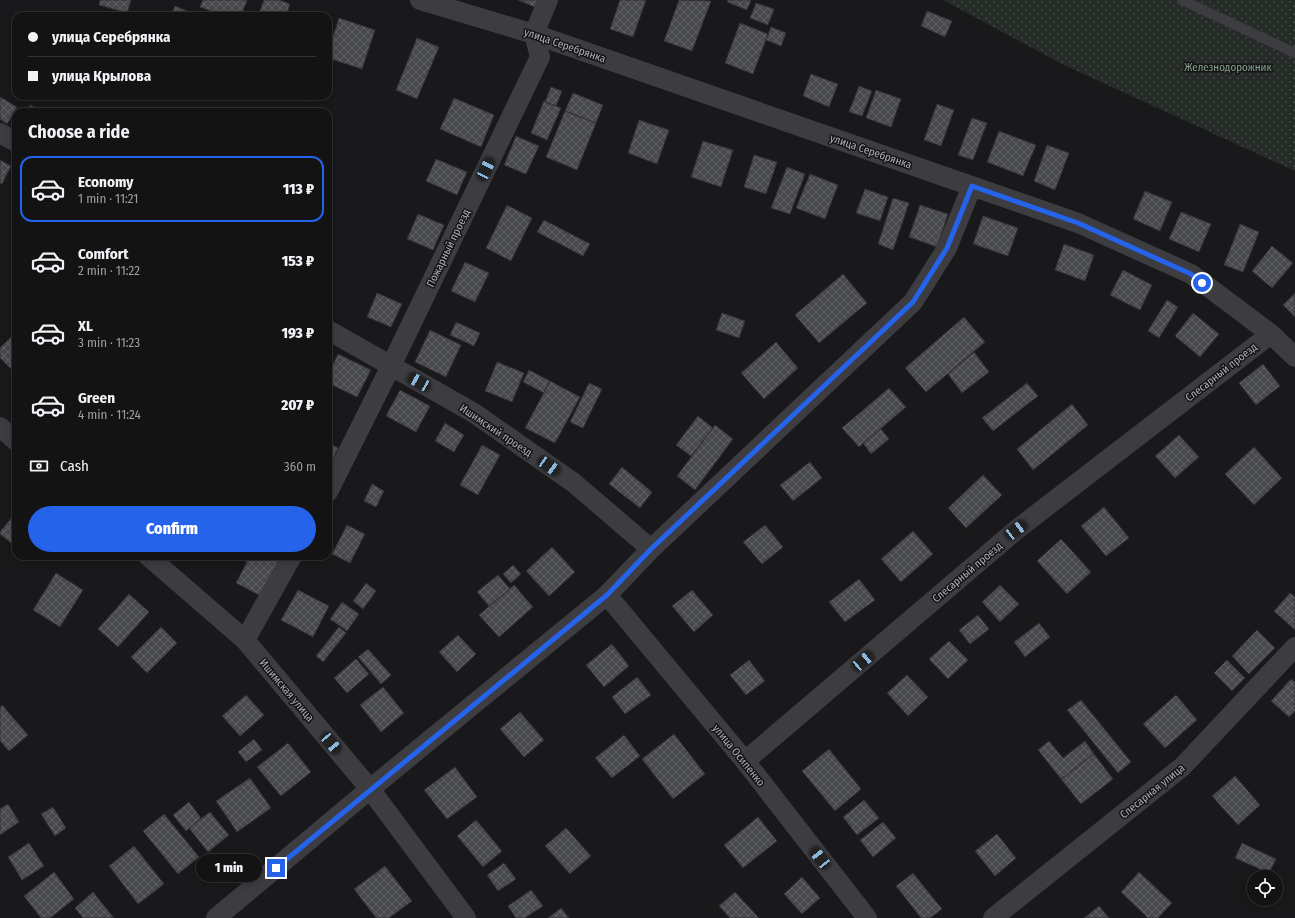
<!DOCTYPE html>
<html lang="en">
<head>
<meta charset="utf-8">
<style>
  :root { --surface:#131314; --page:#202022; --text:#f1f3f6; --muted:#9d9ea0; --line:#323234; --accent:#2563eb }
  body { margin:0; font-family:"Fira Sans Condensed",sans-serif; background:var(--page); color:var(--text); height:100vh; display:flex; flex-direction:column; font-size:15px; white-space:nowrap }
  * { box-sizing:border-box; margin:0 }
  p { font-size:13px; color:var(--muted) }
  .icon { flex:none; width:22px; height:22px; fill:none; stroke:currentColor; stroke-width:2; stroke-linecap:round; stroke-linejoin:round }
  .map { position:relative; flex:1; overflow:hidden }
  .side { position:absolute; left:12px; top:108px; width:320px; height:452px; display:flex; flex-direction:column; background:var(--surface); border-radius:12px; box-shadow:0 2px 10px #0003,0 0 0 1px var(--line) }
  .side>* { flex:none }
  .banner { position:absolute; left:12px; top:12px; width:320px; height:88px; border-radius:12px; box-shadow:0 2px 10px #0003,0 0 0 1px var(--line); display:grid; align-content:center; height:88px; padding:0 16px; background:var(--surface) }
  .fabs { position:absolute; left:1247px; top:870px; display:grid; gap:8px }
  .fabs a { display:grid; place-items:center; width:36px; height:36px; border-radius:50%; background:var(--surface); box-shadow:0 2px 10px #0003,0 0 0 1px var(--line); font-size:20px }
  .end { position:absolute; width:18px; height:18px; margin:-9px; border:5px solid #2563eb; background:#fff; box-shadow:0 0 0 2px #fff }
  .from { border-radius:50% }
  .bubble { position:absolute; height:28px; border-radius:14px; background:var(--surface); box-shadow:0 2px 10px #0003,0 0 0 1px var(--line); font-size:13px; font-weight:800; line-height:28px; text-align:center }
  .car { position:absolute; width:12px; height:24px; margin:-12px -6px; border-radius:5px; box-shadow:0 0 3px 1px #0007; background:linear-gradient(#222 24%,#8ab4d8 0 40%,#222 0 76%,#8ab4d8 0 86%,#222 0) }
  .banner b { display:flex; align-items:center; gap:14px; height:38px; font-size:15px }
  .banner b+b { border-top:1px solid var(--line) }
  .banner i { width:10px; height:10px; background:var(--text) }
  ul { padding:0; list-style:none }
  li { display:flex; align-items:center; gap:12px; height:66px; margin:0 8px 6px; padding:0 8px; border:2px solid transparent; border-radius:12px }
  li div { flex:1 }
  li b { display:block; font-size:15px }
  li em { font-style:normal; font-weight:800 }
  li.active { border-color:var(--accent) }
  li>.icon { width:36px; height:36px; stroke-width:1.5 }
  h2 { padding:0 16px; font-size:18px; line-height:48px }
  .pay { display:flex; align-items:center; gap:10px; height:44px; padding:0 16px; font-size:15px }
  .pay p { margin-inline-start:auto }
  .button { display:flex; gap:8px; margin-top:auto; padding:8px 16px }
  .button a { flex:1; height:46px; border-radius:24px; background:var(--accent); color:#fff; font-size:16px; font-weight:800; line-height:46px; text-align:center }
  .map>svg:first-child { display:block }
</style>
</head>
<body>
<div class="map">
<svg width="1295" height="918" viewBox="0 0 1295 918">
  <defs>
    <pattern id="garden-dots" width="8" height="8" patternUnits="userSpaceOnUse"><rect width="8" height="8" fill="#252c27"/><path d="M2 2h.1M6 6h.1" fill="none" stroke="#424844" stroke-width="1.8" stroke-linecap="round"/></pattern>
    <pattern id="building-cross-hatch" width="8" height="8" patternUnits="userSpaceOnUse"><rect width="8" height="8" fill="#48494d"/><path d="M0 0l8 8M0 8l8-8" fill="none" stroke="#606165"/></pattern>
  </defs>
  <rect width="100%" height="100%" fill="#19191b"/>
  <path fill="url(#garden-dots)" d="M943,0H1295V171L1062,64Z"/>
  <path fill="url(#building-cross-hatch)" stroke="#333337" d="M100,0H131L127,13L99,5Z
    M203,0H247L241,16H225L200,7Z
    M264,0H279L290,4L286,16H258Z
    M518,0H540L537,8Z
    M620,0H646L633,37L610,29Z
    M679,0L711,1L692,51L664,41Z
    M728,0H751L747,10L727,2Z
    M756,3L774,9L768,25L750,18Z
    M175,6L192,13L191,16H171Z
    M927,11L952,21L945,37L921,26Z
    M339,18L375,30L362,69L328,58V52Z
    M740,23L768,34L753,74L725,63Z
    M771,27L786,33L781,46L766,40Z
    M417,38L439,47L417,99L396,90Z
    M811,74L838,84L829,107L803,96Z
    M859,86L872,91L862,116L849,112Z
    M551,87L562,91L556,106L545,102Z
    M876,90L901,99L891,127L866,118Z
    M573,93L603,105L596,123L565,111Z
    M292,96H307L305,101Z
    M0,97L17,107L7,124L0,119Z
    M454,98L494,115L481,147L440,129Z
    M544,101L561,108L547,140L531,133Z
    M937,104L954,110L941,146L924,140Z
    M30,105L44,112H27Z
    M565,111L596,123L577,170L546,157Z
    M972,118L987,123L973,160L958,155Z
    M639,120L669,130L657,164L628,153Z
    M999,131L1036,145L1023,176L987,162Z
    M516,136L539,146L526,174L504,165Z
    M703,141L733,150L721,187L691,177Z
    M1047,145L1069,153L1055,190L1034,181Z
    M754,155L777,162L766,194L744,187Z
    M436,159L467,172L457,195L426,181Z
    M0,160L11,166L2,184L0,183Z
    M787,167L805,174L790,214L771,208Z
    M810,174L838,185L825,219L796,208Z
    M865,189L888,197L880,221L856,213Z
    M1145,191L1172,202L1160,231L1133,219Z
    M893,198L909,203L893,250L878,244Z
    M507,205L532,218L511,261L486,248Z
    M920,205L948,214L937,247L909,237Z
    M1181,212L1211,224L1199,252L1169,239Z
    M418,214L444,225L433,250L407,239Z
    M983,216L1018,228L1008,256L973,244Z
    M544,220L590,244L583,256L537,232Z
    M1240,224L1259,232L1243,272L1224,265Z
    M1064,244L1094,255L1085,281L1055,270Z
    M1272,246L1293,263L1272,288L1252,271Z
    M465,262L489,273L475,302L451,291Z
    M1123,270L1152,285L1140,310L1110,295Z
    M843,274L867,303L819,343L795,315Z
    M377,293L402,304L391,327L367,317Z
    M1295,293V317L1283,305Z
    M1167,300L1178,307L1159,338L1148,331Z
    M722,313L745,321L739,338L716,330Z
    M1193,313L1219,334L1200,357L1175,336Z
    M964,317L985,342L926,392L905,368Z
    M456,322L480,333L474,346L450,335Z
    M430,330L461,345L446,377L415,362Z
    M16,332V374L0,358V348Z
    M776,342L798,368L764,399L741,373Z
    M974,352L989,372L962,393L948,374Z
    M338,354L371,370L357,397L328,383V375Z
    M497,362L524,373L512,402L485,391Z
    M1263,364L1280,386L1256,405L1239,383Z
    M529,370L550,381L544,393L523,382Z
    M550,381L580,397L555,443L525,428Z
    M589,383L602,389L583,428L570,422Z
    M1027,383L1038,396L993,431L982,418Z
    M889,388L906,407L859,447L842,428Z
    M400,390L430,406L416,432L386,416Z
    M1072,404L1088,425L1033,470L1017,449Z
    M698,416L713,428L691,456L676,445Z
    M445,423L464,435L454,452L435,441Z
    M715,425L733,439L695,490L677,476Z
    M881,429L889,439L871,454L863,443Z
    M1179,435L1199,457L1175,478L1155,456Z
    M328,443L338,448L328,470Z
    M482,445L500,455L478,495L460,485Z
    M1254,447L1282,478L1254,505L1225,474Z
    M810,462L822,478L793,501L780,485Z
    M622,467L652,492L640,508L609,484Z
    M983,475L1002,495L966,528L948,508Z
    M372,484L384,491L376,507L364,501Z
    M1104,507L1129,538L1106,556L1081,526Z
    M16,512V547L0,534V532Z
    M347,525L365,534L350,563L332,554Z
    M765,525L783,547L762,564L743,542Z
    M913,531L933,554L901,582L881,559Z
    M1061,539L1091,572L1067,594L1037,561Z
    M552,547L575,572L549,596L526,571Z
    M236,556H283L261,596L236,583L247,562Z
    M513,565L521,574L511,583L503,574Z
    M56,573L83,590L60,627L33,610Z
    M498,575L510,589L489,606L477,592Z
    M859,579L875,600L845,622L829,602Z
    M366,583L376,591L363,609L353,601Z
    M514,585L533,607L499,637L479,615Z
    M1000,585L1019,604L1000,622L982,602Z
    M298,590L329,606L313,637L281,620Z
    M692,590L713,615L694,632L672,606Z
    M1290,593L1295,597V630L1274,611Z
    M129,594L149,612L118,647L98,629Z
    M342,602L359,614L347,631L330,619Z
    M978,615L989,629L970,644L959,630Z
    M1039,623L1050,637L1025,657L1014,642Z
    M161,627L177,643L147,673L131,657Z
    M339,627L346,633L323,662L316,656Z
    M1257,630L1275,648L1249,674L1232,656Z
    M458,635L476,654L457,672L439,652Z
    M949,641L968,660L948,679L929,659Z
    M612,644L629,666L604,687L586,665Z
    M368,649L391,675L381,684L358,657Z
    M356,659L369,674L347,693L334,678Z
    M749,660L765,681L746,695L730,675Z
    M1227,660L1245,678L1232,691L1214,673Z
    M907,675L928,697L908,716L887,693Z
    M637,677L651,695L625,714L612,697Z
    M1291,679L1295,682V711L1289,717L1271,701Z
    M383,687L404,713L381,732L360,705Z
    M246,695L264,715L240,736L222,716Z
    M1176,695L1197,720L1165,748L1143,724Z
    M1081,700L1131,762L1118,773L1067,710Z
    M2,705L28,735L9,751L0,741V708Z
    M520,712L544,740L524,757L500,729Z
    M674,734L705,774L673,799L642,759Z
    M624,735L640,756L612,778L595,758Z
    M254,739L262,750L246,762L238,752Z
    M1049,741L1063,758L1085,741L1094,754L1061,779L1038,750Z
    M288,743L311,772L281,796L257,767Z
    M829,749L861,789L835,811L802,771Z
    M1094,754L1113,779L1081,804L1061,779Z
    M455,767L477,797L447,819L424,790Z
    M1235,776L1260,805L1238,825L1212,796Z
    M250,778L271,808L237,832L216,801Z
    M864,800L879,818L857,835L843,817Z
    M189,802L201,818L186,831L173,815Z
    M8,804L19,822L0,835V809Z
    M53,807L66,828L55,836L41,814Z
    M210,812L229,835L208,852L189,828Z
    M164,814L199,857L178,874L143,831Z
    M758,817L777,841L743,868L724,845Z
    M476,820L502,851L483,867L457,836Z
    M883,822L896,838L873,857L860,840Z
    M566,828L591,856L570,874L545,846Z
    M997,834L1016,858L995,876L975,851Z
    M29,843L44,866L22,880L8,857Z
    M1242,843L1276,859L1269,873L1235,858Z
    M134,846L164,884L138,904L109,866Z
    M504,863L516,879L498,891L487,875Z
    M385,866L412,901L389,918H376L354,889Z
    M54,872L74,899L50,918H41L24,896Z
    M1139,872L1172,903L1158,918H1148L1121,892Z
    M913,873L942,909L930,918H921L896,886Z
    M802,877L820,898L802,914L784,894Z
    M531,890L543,906L525,918H516L508,906Z
    M93,892L114,918H83L75,908Z
    M735,892L759,918H730L719,906Z
    M1099,906L1109,918H1084Z
    M561,908L569,918H548Z"/>
  <g fill="none" stroke-linecap="round" stroke-linejoin="round">
    <path stroke="#3c3c41" stroke-width="10" d="M1182,0L1295,53"/>
    <path stroke="#3c3c41" stroke-width="20" d="M420,0L534,34L1078,223L1191,274L1271,334L1295,357
      M0,133L16,142
      M328,330L474,413L574,483L651,549
      M0,427L16,441
      M328,492L391,366L540,57L534,34L548,0
      M148,556L245,640L370,789L466,918
      M607,595L745,761L867,918
      M245,640L292,556
      M745,761L1016,530L1271,334
      M216,918L370,789L607,595L651,549L913,302L947,248L972,186
      M993,918L1182,767L1295,647"/>
  </g>
  <g fill="none" stroke-linecap="round" stroke-linejoin="round">
    <path stroke="#2563eb" stroke-width="5" d="M276,868L607,595L651,549L913,302L947,248L972,186L1078,223L1191,274L1202,283"/>
  </g>
  <g text-anchor="middle" stroke-width="3" stroke-linejoin="round" paint-order="stroke">
    <g font-size="11" fill="#acafb9" stroke="#141416">
      <text transform="translate(565 45) rotate(19)" y="4">улица Серебрянка</text>
      <text transform="translate(871 151) rotate(19)" y="4">улица Серебрянка</text>
      <text transform="translate(448 248) rotate(-64)" y="4">Пожарный проезд</text>
      <text transform="translate(1221 372) rotate(-38)" y="4">Слесарный проезд</text>
      <text transform="translate(496 430) rotate(34)" y="4">Ишимский проезд</text>
      <text transform="translate(967 572) rotate(-40)" y="4">Слесарный проезд</text>
      <text transform="translate(287 690) rotate(50)" y="4">Ишимская улица</text>
      <text transform="translate(739 755) rotate(51)" y="4">улица Осипенко</text>
      <text transform="translate(1152 791) rotate(-39)" y="4">Слесарная улица</text>
    </g>
    <g font-size="11" fill="#85a28a" stroke="#141416">
      <text x="1228" y="71">Железнодорожник</text>
    </g>
  </g>
</svg>
<div class="fabs">
<a><svg class="icon" aria-label="locate" viewBox="0 0 24 24"><circle cx="12" cy="12" r="6"/><path d="M12 2v4M12 18v4M2 12h4M18 12h4"/></svg></a>
</div>
<i class="end from" style="left:1202px;top:283px"></i>
<i class="end" style="left:276px;top:868px"></i>
<div class="bubble" style="left:196px;top:854px;width:66px">1 min</div>
<i class="car" style="left:486px;top:169px;rotate:26deg"></i>
<i class="car" style="left:419px;top:382px;rotate:300deg"></i>
<i class="car" style="left:549px;top:466px;rotate:125deg"></i>
<i class="car" style="left:1016px;top:530px;rotate:53deg"></i>
<i class="car" style="left:863px;top:661px;rotate:50deg"></i>
<i class="car" style="left:331px;top:743px;rotate:140deg"></i>
<i class="car" style="left:820px;top:858px;rotate:322deg"></i>
<div class="banner">
<b><i class="from"></i>улица Серебрянка</b>
<b><i></i>улица Крылова</b>
</div>
<section class="side">
<h2>Choose a ride</h2>
<ul>
<li class="active"><svg class="icon" aria-label="car" viewBox="0 0 24 24"><path d="M5 17H2v-5l4-1 3-4h7l3 4 3 1v5h-3M9 17h6M6 11h13"/><circle cx="7" cy="17" r="2"/><circle cx="17" cy="17" r="2"/></svg><div><b>Economy</b><p>1 min · 11:21</p></div><em>113 ₽</em></li>
<li><svg class="icon" aria-label="car" viewBox="0 0 24 24"><path d="M5 17H2v-5l4-1 3-4h7l3 4 3 1v5h-3M9 17h6M6 11h13"/><circle cx="7" cy="17" r="2"/><circle cx="17" cy="17" r="2"/></svg><div><b>Comfort</b><p>2 min · 11:22</p></div><em>153 ₽</em></li>
<li><svg class="icon" aria-label="car" viewBox="0 0 24 24"><path d="M5 17H2v-5l4-1 3-4h7l3 4 3 1v5h-3M9 17h6M6 11h13"/><circle cx="7" cy="17" r="2"/><circle cx="17" cy="17" r="2"/></svg><div><b>XL</b><p>3 min · 11:23</p></div><em>193 ₽</em></li>
<li><svg class="icon" aria-label="car" viewBox="0 0 24 24"><path d="M5 17H2v-5l4-1 3-4h7l3 4 3 1v5h-3M9 17h6M6 11h13"/><circle cx="7" cy="17" r="2"/><circle cx="17" cy="17" r="2"/></svg><div><b>Green</b><p>4 min · 11:24</p></div><em>207 ₽</em></li>
</ul>
<div class="pay"><svg class="icon" aria-label="cash" viewBox="0 0 24 24"><path d="M3 7h18v10H3z"/><circle cx="12" cy="12" r="2"/></svg>Cash<p>360 m</p></div>
<div class="button"><a>Confirm</a></div>
</section>
</div>
</body>
</html>
